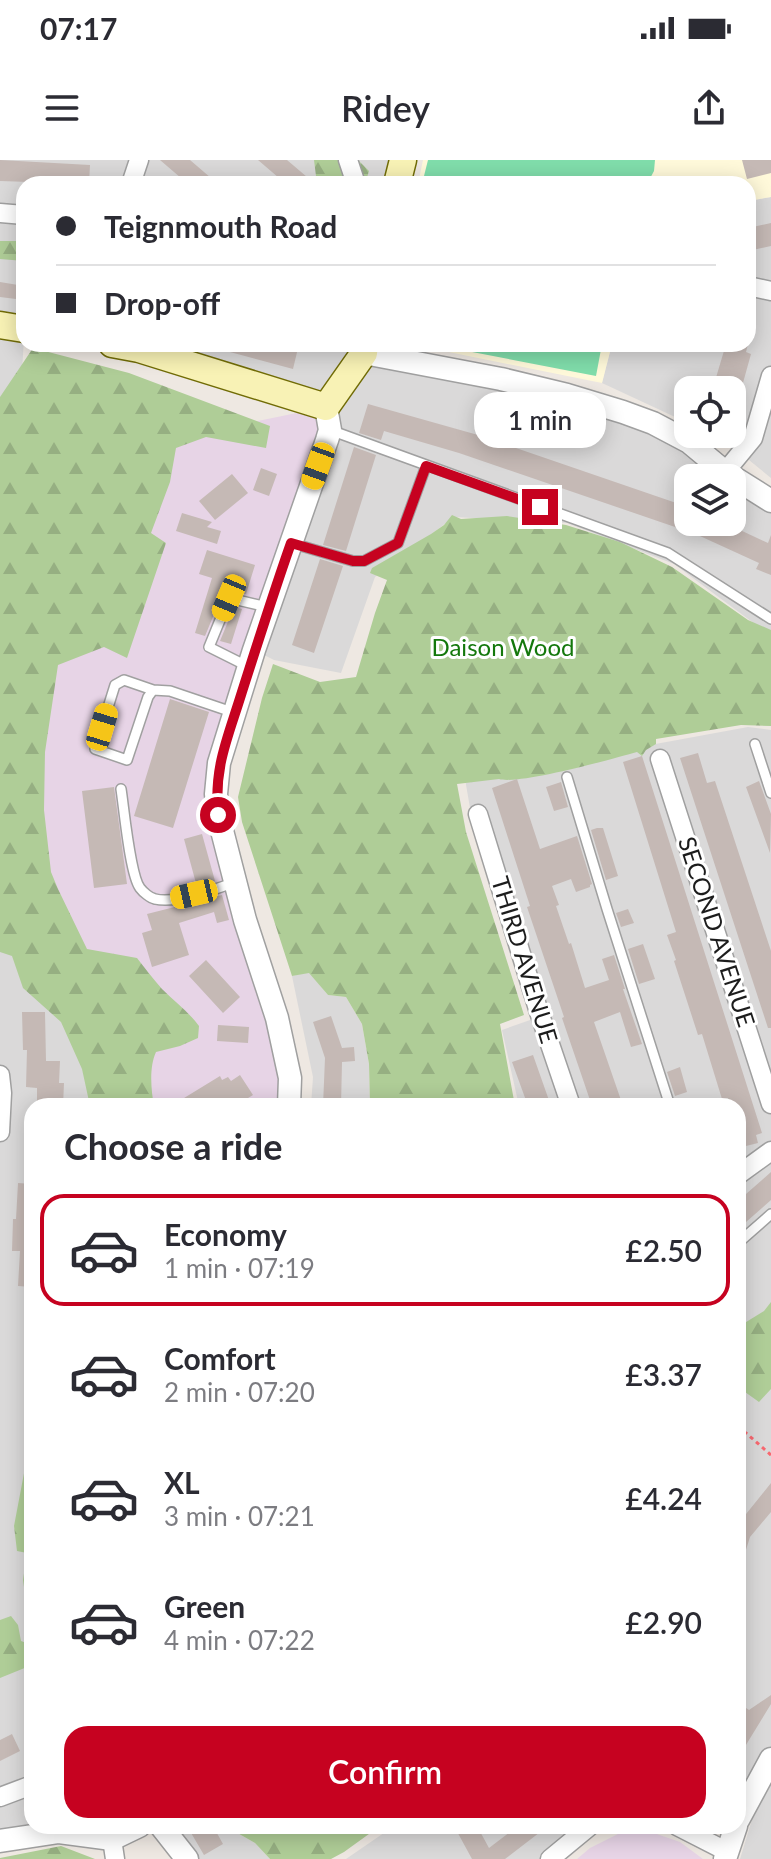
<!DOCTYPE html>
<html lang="en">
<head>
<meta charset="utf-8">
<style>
  :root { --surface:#fff; --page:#f7f7f7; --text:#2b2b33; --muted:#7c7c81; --line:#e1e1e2; --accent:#c60220 }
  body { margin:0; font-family:Lato,sans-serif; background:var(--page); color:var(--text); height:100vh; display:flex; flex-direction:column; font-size:30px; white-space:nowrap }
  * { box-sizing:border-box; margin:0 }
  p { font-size:26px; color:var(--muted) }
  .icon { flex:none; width:44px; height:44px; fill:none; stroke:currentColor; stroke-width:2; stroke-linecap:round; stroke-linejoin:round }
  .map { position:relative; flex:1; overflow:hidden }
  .side { position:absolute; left:24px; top:938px; width:722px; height:736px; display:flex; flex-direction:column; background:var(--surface); border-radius:24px; box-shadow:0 4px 20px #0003 }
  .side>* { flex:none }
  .guide { position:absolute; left:16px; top:16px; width:740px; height:176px; border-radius:24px; box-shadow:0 4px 20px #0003; display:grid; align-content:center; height:176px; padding:0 40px; background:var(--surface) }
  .fabs { position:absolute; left:674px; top:216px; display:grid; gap:16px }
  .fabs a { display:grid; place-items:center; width:72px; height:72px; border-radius:16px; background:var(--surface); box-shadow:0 4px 20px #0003; font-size:40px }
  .end { position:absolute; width:36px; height:36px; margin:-18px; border:10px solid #c60220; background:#fff; box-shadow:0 0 0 4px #fff }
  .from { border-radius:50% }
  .bubble { position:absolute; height:56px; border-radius:24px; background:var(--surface); box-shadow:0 4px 20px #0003; font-size:26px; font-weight:600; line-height:56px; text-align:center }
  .car { position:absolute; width:24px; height:48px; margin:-24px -12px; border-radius:10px; box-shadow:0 0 6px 2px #0007; background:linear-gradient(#f5c518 24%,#345 0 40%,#f5c518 0 76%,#345 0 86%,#f5c518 0) }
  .guide b { display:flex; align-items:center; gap:28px; height:76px; font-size:30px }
  .guide b+b { border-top:2px solid var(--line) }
  .guide i { width:20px; height:20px; background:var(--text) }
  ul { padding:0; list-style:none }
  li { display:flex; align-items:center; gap:24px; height:112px; margin:0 16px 12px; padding:0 24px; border:4px solid transparent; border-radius:24px }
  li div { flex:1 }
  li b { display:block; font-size:30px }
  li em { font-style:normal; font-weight:600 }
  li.on { border-color:var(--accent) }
  li>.icon { width:72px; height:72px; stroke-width:1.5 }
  h2 { padding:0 40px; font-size:36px; line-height:96px }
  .button { display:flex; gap:16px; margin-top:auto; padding:16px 40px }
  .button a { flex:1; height:92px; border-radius:24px; background:var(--accent); color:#fff; font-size:32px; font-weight:600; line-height:92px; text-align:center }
  .status { display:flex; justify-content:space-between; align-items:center; height:56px; padding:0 40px; background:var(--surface); direction:ltr }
  .status svg { height:22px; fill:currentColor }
  header { display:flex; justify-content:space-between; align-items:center; height:104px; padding:0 40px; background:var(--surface); font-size:36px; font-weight:600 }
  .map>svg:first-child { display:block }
</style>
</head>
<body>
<div class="status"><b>07:17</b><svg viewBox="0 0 49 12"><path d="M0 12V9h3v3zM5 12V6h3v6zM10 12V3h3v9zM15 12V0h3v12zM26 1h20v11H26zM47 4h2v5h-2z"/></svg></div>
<header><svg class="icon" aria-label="menu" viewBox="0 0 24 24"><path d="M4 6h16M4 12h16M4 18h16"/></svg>Ridey<svg class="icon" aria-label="share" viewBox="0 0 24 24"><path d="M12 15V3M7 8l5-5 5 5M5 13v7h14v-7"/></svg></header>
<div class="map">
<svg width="771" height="1699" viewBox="0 0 771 1699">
  <defs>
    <pattern id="forest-firs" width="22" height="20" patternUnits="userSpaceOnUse" patternTransform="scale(2)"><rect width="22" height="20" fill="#afcd97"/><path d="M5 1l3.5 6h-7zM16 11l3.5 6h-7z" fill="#96af82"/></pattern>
  </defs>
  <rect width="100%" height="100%" fill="#eee8e2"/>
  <path fill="#dad9d9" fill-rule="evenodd" d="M0,0H403L397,24H24V169L0,165Z
    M771,37V318L727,282L710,274H732V230H688V263L602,223L612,184H748V41Z
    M0,173L24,179L20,243L92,946H32V1666H139L0,1681Z
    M112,184H366L623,252L771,341V476L674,404L567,363L454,357L375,417L341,513L274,500L254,490L326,247ZM688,318H732V362H688Z
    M748,567L771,570V1599L738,1660V946H519L502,870L533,859L473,665L465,619Z
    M309,812L328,835L346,837L362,864L369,904L370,946H311L313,917L292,816Z
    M771,1623V1699H740L754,1653Z
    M176,1666H231L234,1671L255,1683L270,1699H198Z
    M394,1666H590L550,1699H346Z"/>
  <path fill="#e7d4e6" d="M326,247L216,634L289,946H92L37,650L52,497L102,293Z
    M624,1671H648L680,1682L703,1699H577L590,1688Z"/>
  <path fill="#fff9da" d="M423,0H771V37L748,41V24H418Z
    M431,184H612L602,223L434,189Z"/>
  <path fill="url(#forest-firs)" d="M314,0H358L369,11L365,24H317Z
    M0,81H24V101L0,99Z
    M33,188L129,213L270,266L266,288L206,277L176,288L170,322L151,373L166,383L127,498L104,487L58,505L45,592L44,650L51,712L58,729L87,789L137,798C145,808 153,819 162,829C175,842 188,851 199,866L198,878L180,886L156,892C149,907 151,930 154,946H90L82,909L61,862L23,828L12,796L0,792V237Z
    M452,355L461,359L507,356L566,365L620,382L672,407L748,460L771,470V566L741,565L656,579V584L646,590L642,596L637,592C612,599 519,625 499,619L457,624L466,672L524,855L500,864L515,946H370L369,904L362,864L346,837L328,835L309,813L292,816L242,662L238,637L262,538L273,504L320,522L356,517L375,453L387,420L370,413L372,408L431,374L444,365Z
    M771,1142V1229L759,1242L738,1227V1167L764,1151Z
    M32,1271V1306L28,1339L32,1350V1439L25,1434L23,1420L27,1393L17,1391L14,1366Z
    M11,1456L18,1465L21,1481L32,1485V1505L0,1518V1460Z
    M231,1666H380L344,1692L331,1699H270L255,1683L234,1671Z
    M61,1686L95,1699H0V1698Z"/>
  <path fill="#80ddab" d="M428,0H655L654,11L647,24H422Z
    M446,184H602L596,216L446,187Z"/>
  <path fill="#c5b9b5" d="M0,0L90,5L89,24L0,21Z
    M160,0H190L218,24H188Z
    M258,0H287L307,17L300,24H286Z
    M742,0H771V13L747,19Z
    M771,63V86L748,91V68Z
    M0,122L24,126V140L0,137Z
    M216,184H299L293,209L215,188Z
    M726,184H748L746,192L751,194L741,230H721L723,224L715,221Z
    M368,244L478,275L685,346L679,362H723L768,383L771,375V415L756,409L759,403L678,366V368L459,293L384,271L381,280L359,273Z
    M354,287L376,295L346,391L323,385Z
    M261,308L277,314L269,336L253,330Z
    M232,314L248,333L215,360L199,341Z
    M182,353L212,362L207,367L221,371L217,384L176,371Z
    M207,390L255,405L246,434L228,431L222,435L205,476L195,473L212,418L199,414Z
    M320,399L343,406L314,493L292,485Z
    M234,447L242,449L231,484L220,481Z
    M170,539L209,552L173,668L134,656Z
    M698,593L707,623L715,621L771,791V868H768L680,598Z
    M642,596L762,973L756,975L758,983L746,986L744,979L738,981V946H731L728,938L722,939L702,874L698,875L674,801L676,800L667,775L676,772L623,602Z
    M517,619L540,689L577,676L592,724L590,725V727L576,732L571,719L552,726L559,745L556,746L569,784L571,783L585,828L609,820L602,799L614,795L625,829H623L642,884L631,887L620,852L594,862L623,946H592L562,858L564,857L527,747L530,746L492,628Z
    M759,621L771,654L770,693L746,627Z
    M561,622L568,647L554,651L546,627Z
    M114,627L127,724L94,728L82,631Z
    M597,668H603L618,716L606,720L591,670Z
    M202,674L215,721L197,727L184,679Z
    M222,735L229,760L217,763L214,752L179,763L189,795L152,807L142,773L152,770L147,754Z
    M628,749L634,763L621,767L616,753Z
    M643,784L655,819L639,824L628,789Z
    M206,800L240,837L223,853L189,816Z
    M22,852H45L46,901H60L59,923H64L63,946H37V928L26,927L27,890H23Z
    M331,856L342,888L354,887L355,901L342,902L341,946H323L325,898L313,862Z
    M218,865L249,867L248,883L217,881Z
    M533,895L551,946H528L512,902Z
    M680,907L687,932L675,936L667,912Z
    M240,915L253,935L235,946H171L220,916L222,920L228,917L231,921Z
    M771,1012V1040L738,1069V1041Z
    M18,1023L32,1024V1127L18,1126L20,1091H12L13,1059H16Z
    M771,1323V1352L750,1377L741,1406L738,1405V1364Z
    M771,1535V1544L738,1598V1561L746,1548L749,1550Z
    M12,1574L20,1591L0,1601V1580Z
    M187,1666H213L223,1684L204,1695Z
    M454,1666H477L489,1688L518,1666H548L505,1699H472Z"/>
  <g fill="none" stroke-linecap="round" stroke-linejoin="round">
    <defs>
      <path id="service" d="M330,270L668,393L771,459
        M291,383L353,401H364L398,383L426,306
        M249,507L209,487L229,438L267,447
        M153,530L148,537L127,600L95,589L115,525L124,520L153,530L170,531L235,553
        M755,584L771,633
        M567,617L607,749L670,946
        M121,629C124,648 130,715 140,728C143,732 150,738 155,739C176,744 214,730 235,722
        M738,1083L771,1054"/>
      <path id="minor" d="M348,0L356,24
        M131,24L139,0
        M0,53L24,55
        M748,126L771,131
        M725,312L753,278L771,216
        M660,599L771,944
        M478,654L538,849L571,946
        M0,915L2,933L0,972
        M738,1015L771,991
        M0,1637L32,1625
        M677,1666L726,1691
        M112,1679L115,1699
        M550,1699L590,1666"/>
      <path id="tertiary" d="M364,193L501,219L567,235L623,252L653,263L689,282L725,312L771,341
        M289,946L290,918L277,858L245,760L218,655L216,634L219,603L254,490L327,280L330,270L326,247
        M738,1660L771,1599
        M161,1666L187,1699
        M0,1681L59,1672L112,1679L139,1666
        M725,1699L736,1666"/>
      <path id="secondary" d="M397,24L403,0
        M0,165L24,169
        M112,184L139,189L326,247L364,193L365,184"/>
    </defs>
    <use href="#service" stroke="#a0a0a0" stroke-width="12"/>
    <use href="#minor" stroke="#a0a0a0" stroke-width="21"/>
    <use href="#tertiary" stroke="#a0a0a0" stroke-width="25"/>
    <use href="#secondary" stroke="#716c06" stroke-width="29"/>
    <path stroke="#f86870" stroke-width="3" stroke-dasharray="4 4" stroke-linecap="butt" d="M738,1266L771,1295"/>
    <use href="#service" stroke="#fff" stroke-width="9"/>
    <use href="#minor" stroke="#fff" stroke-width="18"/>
    <use href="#tertiary" stroke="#fff" stroke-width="22"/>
    <use href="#secondary" stroke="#f8f2b5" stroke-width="26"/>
  </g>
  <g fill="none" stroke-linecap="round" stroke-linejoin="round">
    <path stroke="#c60220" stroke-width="10" d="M218,655C214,607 227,580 241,535C257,485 273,434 291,383L353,401H364L398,383L426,306L540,347"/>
  </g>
  <g text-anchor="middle" stroke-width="6" stroke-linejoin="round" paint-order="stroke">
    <g font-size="24" fill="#14780c" stroke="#fff">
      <text x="503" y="496">Daison Wood</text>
    </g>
    <g font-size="24" fill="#1c1c1c" stroke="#fff">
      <text transform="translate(716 772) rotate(72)" y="8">SECOND AVENUE</text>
      <text transform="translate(524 800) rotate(73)" y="8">THIRD AVENUE</text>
    </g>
  </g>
</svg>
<div class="fabs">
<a><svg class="icon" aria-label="locate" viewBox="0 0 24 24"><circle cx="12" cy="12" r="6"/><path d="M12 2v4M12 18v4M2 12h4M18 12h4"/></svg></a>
<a><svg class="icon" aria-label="layers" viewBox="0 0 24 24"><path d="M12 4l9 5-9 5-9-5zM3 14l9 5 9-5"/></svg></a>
</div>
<i class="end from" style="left:218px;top:655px"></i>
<i class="end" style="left:540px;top:347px"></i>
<div class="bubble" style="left:474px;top:232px;width:132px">1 min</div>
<i class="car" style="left:318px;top:306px;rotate:200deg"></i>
<i class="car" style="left:229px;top:438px;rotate:203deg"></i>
<i class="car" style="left:102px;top:567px;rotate:17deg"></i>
<i class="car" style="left:194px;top:734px;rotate:257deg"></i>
<div class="guide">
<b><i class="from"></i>Teignmouth Road</b>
<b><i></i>Drop-off</b>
</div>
<section class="side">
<h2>Choose a ride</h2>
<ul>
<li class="on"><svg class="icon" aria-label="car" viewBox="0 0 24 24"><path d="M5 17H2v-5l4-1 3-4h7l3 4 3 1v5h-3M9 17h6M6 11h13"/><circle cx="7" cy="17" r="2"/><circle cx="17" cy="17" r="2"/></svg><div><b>Economy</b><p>1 min · 07:19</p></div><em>£2.50</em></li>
<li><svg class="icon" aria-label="car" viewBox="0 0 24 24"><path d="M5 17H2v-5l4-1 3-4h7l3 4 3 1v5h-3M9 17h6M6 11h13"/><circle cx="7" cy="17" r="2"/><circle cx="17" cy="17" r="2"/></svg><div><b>Comfort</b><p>2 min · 07:20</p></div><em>£3.37</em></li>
<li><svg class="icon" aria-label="car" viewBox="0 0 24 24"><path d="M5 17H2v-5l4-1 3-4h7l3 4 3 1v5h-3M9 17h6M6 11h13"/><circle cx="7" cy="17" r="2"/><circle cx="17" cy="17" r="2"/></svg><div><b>XL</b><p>3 min · 07:21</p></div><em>£4.24</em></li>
<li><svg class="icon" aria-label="car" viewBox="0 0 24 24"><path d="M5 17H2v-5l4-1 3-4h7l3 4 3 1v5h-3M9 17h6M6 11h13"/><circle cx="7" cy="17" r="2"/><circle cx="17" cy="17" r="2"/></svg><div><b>Green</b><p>4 min · 07:22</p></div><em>£2.90</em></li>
</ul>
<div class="button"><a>Confirm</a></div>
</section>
</div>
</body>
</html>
